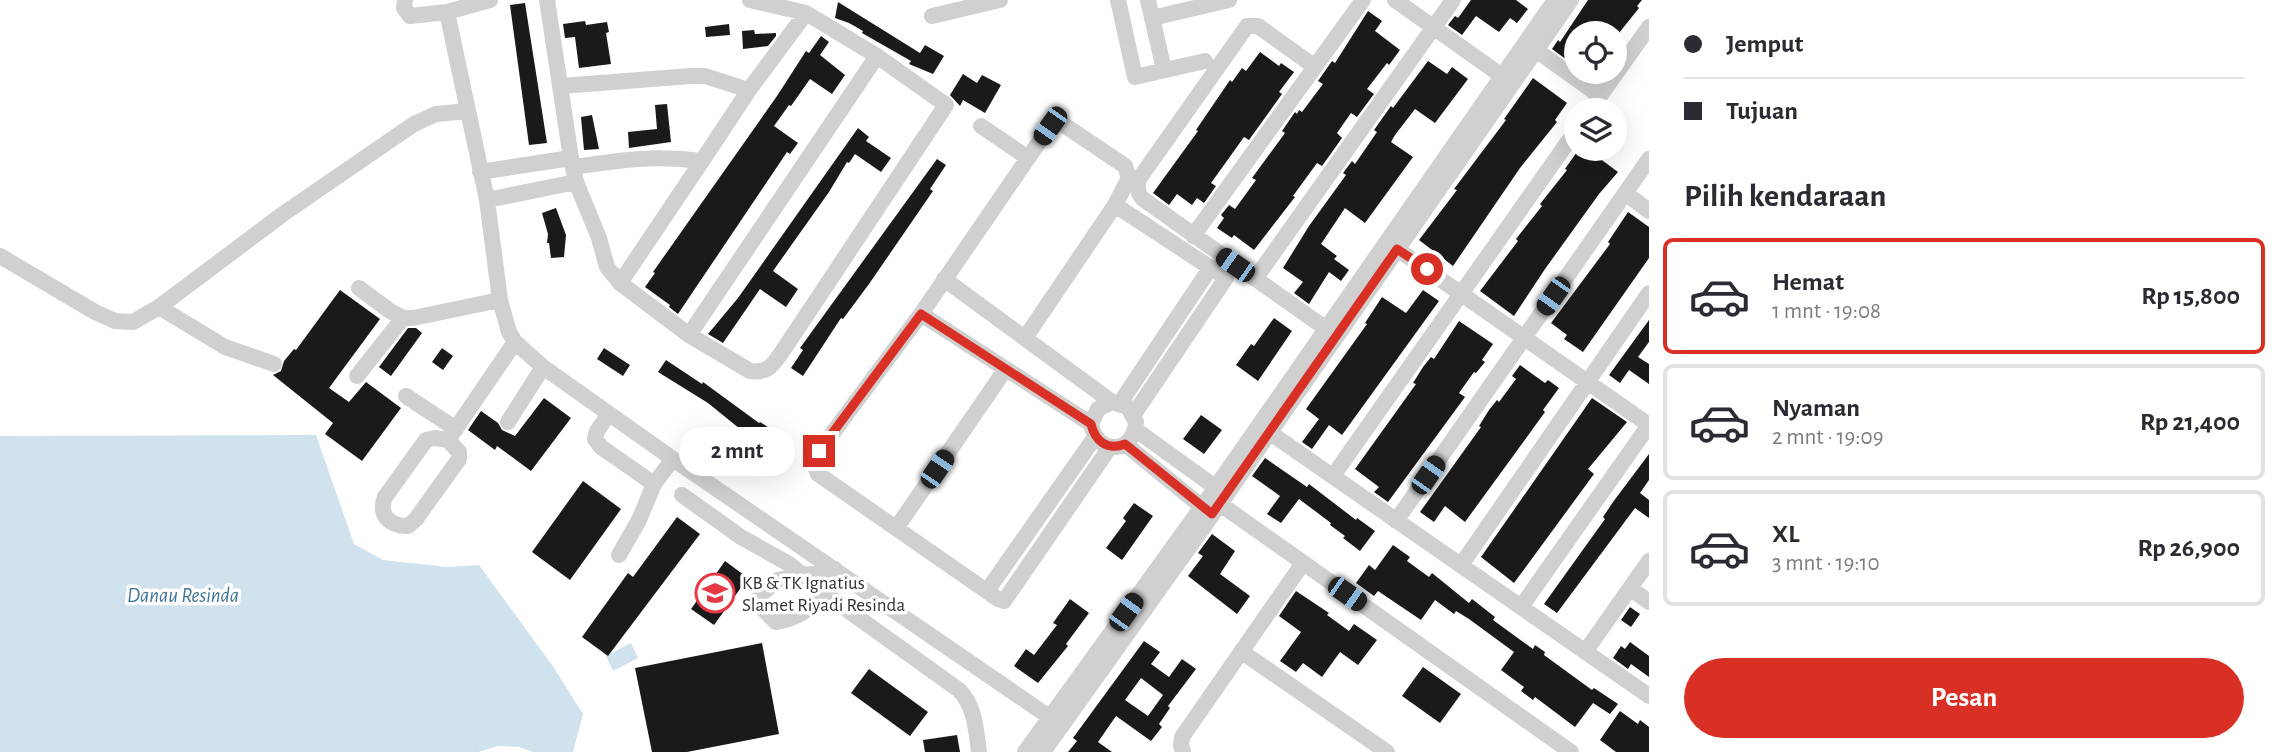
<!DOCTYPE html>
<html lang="id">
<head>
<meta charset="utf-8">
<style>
  :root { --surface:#fff; --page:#f7f7f7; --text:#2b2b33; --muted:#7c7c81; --line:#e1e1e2; --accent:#d93025 }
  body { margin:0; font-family:"Alegreya Sans",sans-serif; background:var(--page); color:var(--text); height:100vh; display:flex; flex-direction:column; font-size:26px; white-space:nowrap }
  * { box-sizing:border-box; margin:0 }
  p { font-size:23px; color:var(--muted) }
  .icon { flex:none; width:38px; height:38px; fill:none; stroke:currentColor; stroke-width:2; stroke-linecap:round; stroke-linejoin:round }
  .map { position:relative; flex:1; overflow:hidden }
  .drawer { display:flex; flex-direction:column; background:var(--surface); width:630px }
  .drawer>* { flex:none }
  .banner { display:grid; align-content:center; height:154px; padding:0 35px; background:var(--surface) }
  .buttons { position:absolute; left:1564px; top:21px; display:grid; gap:14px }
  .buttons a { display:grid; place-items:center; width:63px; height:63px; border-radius:50%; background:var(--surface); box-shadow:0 7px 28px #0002; font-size:35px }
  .end { position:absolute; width:32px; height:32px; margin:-16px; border:9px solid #d93025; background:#fff; box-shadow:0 0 0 4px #fff }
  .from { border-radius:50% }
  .bubble { position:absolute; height:49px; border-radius:24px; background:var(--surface); box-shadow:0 7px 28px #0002; font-size:23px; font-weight:600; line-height:49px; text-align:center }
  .car { position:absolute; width:21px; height:42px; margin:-21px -10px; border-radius:9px; box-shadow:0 0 5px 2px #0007; background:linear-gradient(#222 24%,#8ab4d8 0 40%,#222 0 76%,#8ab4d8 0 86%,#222 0) }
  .banner b { display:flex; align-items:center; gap:24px; height:66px; font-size:26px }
  .banner b+b { border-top:2px solid var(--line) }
  .banner i { width:18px; height:18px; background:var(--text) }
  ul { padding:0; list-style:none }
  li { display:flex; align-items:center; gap:21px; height:116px; margin:0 14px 10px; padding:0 21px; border:4px solid var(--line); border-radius:10px }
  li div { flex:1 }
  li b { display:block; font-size:26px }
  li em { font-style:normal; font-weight:600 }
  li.on { border-color:var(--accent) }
  li>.icon { width:63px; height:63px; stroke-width:1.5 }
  h2 { padding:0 35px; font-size:32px; line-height:84px }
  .primary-button { display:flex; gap:14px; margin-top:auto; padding:14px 35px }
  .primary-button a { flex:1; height:80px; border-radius:42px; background:var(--accent); color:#fff; font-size:28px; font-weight:600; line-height:80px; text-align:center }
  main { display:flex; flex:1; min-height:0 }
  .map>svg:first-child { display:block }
</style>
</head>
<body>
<main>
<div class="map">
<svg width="1649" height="752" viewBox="0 0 1649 752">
  <rect width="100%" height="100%" fill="#fff"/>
  <path fill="#cfe2ee" d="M316,435L354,544L383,560L447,567L479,565L554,668L583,714L573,752H533L519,747L498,746L478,752H0V436Z
    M631,643L638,658L613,671L606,656Z"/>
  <path fill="#1a1a1a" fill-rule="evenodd" d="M1471,0H1516L1528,9L1517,23L1510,18L1499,32L1476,16L1462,35L1448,25L1455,16L1458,18Z
    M1588,0H1642L1637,6L1639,8L1619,33H1577V47L1567,60L1552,49L1558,40L1560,42Z
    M838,2L920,53L925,45L944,56L933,74L909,64L911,61L862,33L863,31L849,23L835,18Z
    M525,3L547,143L529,145L510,5Z
    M1368,11L1382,21L1375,31L1400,50L1389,65L1387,63L1367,89L1374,94L1357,117L1351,113L1337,133L1342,138L1322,166L1317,163L1293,196L1295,197L1254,250L1234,235L1232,238L1217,228L1224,218L1221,215L1229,205L1235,209L1256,180L1252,178L1285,133L1282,131L1295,112L1297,114L1299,110L1302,112L1323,84L1318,81L1332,61L1335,63Z
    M585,21L586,25L607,22L609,32L606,33L611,64L579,68L575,37L565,38L563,24Z
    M729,24L730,35L706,37L705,27Z
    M754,30L755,34L776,33V36L768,46L743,49L742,31Z
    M821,36L829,42L820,55L845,75L832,94L810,79L791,106L789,105L774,126L798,143L790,154L787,152L678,314L669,307L670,305L645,287L655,273L653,272L777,96L806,51L809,53Z
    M1260,52L1279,66L1281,63L1294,72L1279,92L1282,94L1249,140L1244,137L1224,165L1211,183L1216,186L1204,203L1197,198L1192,205L1177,194L1169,205L1153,193L1198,131L1196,130L1230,80L1232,82L1242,68L1246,71Z
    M1428,61L1447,74L1452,67L1468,79L1435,123L1415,109L1395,135L1391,142L1413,157L1365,223L1345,208L1321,244L1337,256L1334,259L1349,270L1341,281L1329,272L1309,304L1294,293L1303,282L1283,268L1309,226L1346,175L1343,173L1352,161L1355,164L1377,132L1374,130L1391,106L1393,108Z
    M963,74L977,83L982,75L1001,85L985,113L963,100L960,106L950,95Z
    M1533,78L1567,103L1555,120L1557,122L1520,168L1453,266L1419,240L1457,190L1454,189L1506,120L1504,119Z
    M667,104L671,142L629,148L628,132L657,129L655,105Z
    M592,115L599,149L584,150L581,117Z
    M858,128L869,137L866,141L891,158L881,172L855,154L849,163L847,162L829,192L773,271L798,289L786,307L760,289L723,343L708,334L738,298Z
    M1579,149H1587L1618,172L1599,194L1545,269L1514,316L1480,291L1518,241L1516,239L1542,206L1540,204L1567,170L1565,169Z
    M937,159L946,165L930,189L933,191L869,284L843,319L841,318L803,376L791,368L803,350L800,348Z
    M556,208L566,235L564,257L551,258L549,243H547L548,234L542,213Z
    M1628,212L1649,227V258L1583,352L1564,339L1567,335L1551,323L1610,244L1608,242Z
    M340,290L380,319L329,388L349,402L366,382L401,408L362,461L325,434L333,423L273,375L281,371L284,361L294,349L296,350Z
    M1423,290L1439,301L1342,435L1329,425L1312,449L1302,442L1319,419L1306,409L1367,324L1365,323L1382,297L1406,313Z
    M1274,318L1292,331L1258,381L1236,365L1251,344L1254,346Z
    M1649,320V342L1638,357L1649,364V384L1629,370L1620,383L1609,375Z
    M1459,321L1493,344L1482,360L1485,362L1476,373L1474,372L1459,393L1465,397L1388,502L1374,492L1379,487L1355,469L1416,384L1413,383L1423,367L1431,357L1434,359Z
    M408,328H416L422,333L391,376L379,367Z
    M442,348L453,356L443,370L432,362Z
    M604,348L630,365L623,376L597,359Z
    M666,360L702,384L703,382L759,423L760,422L771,429L757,448L747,441L750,437L708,403L658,372Z
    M1520,365L1545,383L1548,380L1559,388L1543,410L1545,412L1465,522L1445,506L1434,522L1420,512L1481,427L1479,426L1489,410L1497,400L1499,402L1516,379L1512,376Z
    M544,398L571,418L531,471L497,446L495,450L468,430L481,411L498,423L502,430L515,436Z
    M1592,398L1627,422L1588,469L1594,474L1514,583L1481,557Z
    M1201,415L1222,430L1204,454L1183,439Z
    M1649,454V480L1640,493L1649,500V518L1635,508L1557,613L1544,604L1605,519L1603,517L1613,502Z
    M1265,458L1307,487L1309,484L1356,520L1357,518L1375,531L1360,551L1343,538L1345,536L1330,525L1331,523L1299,499L1281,523L1267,514L1280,496L1252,476Z
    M583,481L621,509L570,580L532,552Z
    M1134,503L1153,516L1122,560L1106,548L1126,521L1123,518Z
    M677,517L700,534L608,656L582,637L628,573L633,577Z
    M1212,534L1235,551L1220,574L1250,596L1237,614L1188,576L1203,556L1198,553Z
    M1393,545L1410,557L1407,561L1429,577L1432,573L1469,603L1472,599L1495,617L1493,620L1533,649L1535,645L1545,652L1544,655L1592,690L1594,688L1618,704L1610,714L1593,703L1575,727L1535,697L1533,700L1521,691L1524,687L1501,670L1514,652L1469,619L1456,611L1454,614L1435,600L1421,620L1378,591L1374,596L1356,583L1369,565L1375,570Z
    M725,561L748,578L714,625L691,609Z
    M1296,591L1329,613L1327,615L1349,631L1354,624L1377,640L1358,665L1340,652L1322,677L1303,663L1296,672L1280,661L1301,632L1279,616Z
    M1070,599L1089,613L1066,644L1068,646L1038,683L1014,666L1026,649L1034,655L1057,625L1053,623Z
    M1630,607L1640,614L1631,627L1621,620Z
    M1144,641L1160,652L1151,664L1169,677L1182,659L1196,669L1168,706L1170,708L1159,724L1162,727L1151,741L1116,716L1098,742L1112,752H1068L1077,741L1073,738ZM1141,678L1163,695L1148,716L1125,700Z
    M1630,642L1649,656V677L1631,664L1628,669L1613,658L1621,646L1625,649Z
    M762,643L779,734L687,752H652L635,668Z
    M1423,667L1461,694L1440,723L1402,696Z
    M869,669L928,712L910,736L851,693Z
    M1620,711L1638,724L1640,720L1649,727V752H1616L1600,740Z
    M957,735L960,752H925L923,740Z"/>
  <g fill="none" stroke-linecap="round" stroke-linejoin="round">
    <path stroke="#d0d0d0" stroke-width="16" d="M405,0L404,8L410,16L447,12L490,0
      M547,0L571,158L576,182L599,238L607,267L620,283L689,335L750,371C771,374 775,361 786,346L946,105L877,56L806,13L750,0
      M1118,0L1135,77L1205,61
      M1148,0L1164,70
      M1395,0L1502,76
      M447,12L487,200L500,300L509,332L515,342L543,367L673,459L1061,725
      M932,16L1000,0
      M1152,18L1229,0
      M1536,50L1600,96
      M1315,67L1258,26H1247L1139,179C1137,188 1137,192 1143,199L1325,328
      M561,86L691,76H705L749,90
      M1590,110L1649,27
      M981,126L1028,158
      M574,167C620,160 654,155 702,161L749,90L806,13
      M480,172L571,158
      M1625,193L1649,211
      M487,200L576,182
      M1115,205L1226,278L1134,414
      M1193,236L1363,0
      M1388,248L1397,249L1649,425
      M0,256L95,312L115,321L133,322L159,307L283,214L414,124L436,114L468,111
      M944,279L1112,402
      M1255,279L1453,0
      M620,283L702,161
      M359,288L390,311L403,318H413L500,300
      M159,307L225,347L274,364
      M921,314L1091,424C1097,456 1134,454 1136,422L1128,407L1112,402L1098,409L1091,424
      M689,335L877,56
      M1025,338L1115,205L1129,178L1125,166L1061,123H1055L1050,126L921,314L817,454L814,464L818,474L998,599L1004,601L1110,447
      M357,376L403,318
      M406,396L456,429
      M1120,403L1211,267
      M609,414L597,431L595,439L601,447L654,484L673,459
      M508,422L543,367
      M1136,430L1222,492
      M1269,432L1649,696
      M448,440L459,452V459L416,519L408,526C389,526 378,515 385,497L426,440L435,438L448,440L515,342
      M1125,444L1207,511
      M1333,476L1577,129
      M682,495L741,537L789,564L839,604L959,690C975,706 976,730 979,752
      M1220,504L1571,752
      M1396,521L1649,159
      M897,527L1005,370
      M619,555L639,520L654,484
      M1461,565L1649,293
      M1630,588L1649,602
      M987,591L1095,437
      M826,594C810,608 798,619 776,622L761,607L760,596L777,580L835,569
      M1521,607L1649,425
      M1242,652L1387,752
      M1585,652L1649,561
      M1025,752L1209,497L1555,0
      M1043,752L1220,504L1571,0
      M1183,752L1181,745L1182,737L1303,563"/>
  </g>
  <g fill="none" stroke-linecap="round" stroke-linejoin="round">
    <path stroke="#d93025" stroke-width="9" d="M819,451L921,314L1091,424C1095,441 1107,451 1125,444L1212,514L1397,249L1427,269"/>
  </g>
  <defs>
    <symbol id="school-ring" viewBox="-11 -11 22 22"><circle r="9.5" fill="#fff" stroke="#e63946" stroke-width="1.5"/><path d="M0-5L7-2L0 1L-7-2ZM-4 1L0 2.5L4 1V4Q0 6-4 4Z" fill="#e63946"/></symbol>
  </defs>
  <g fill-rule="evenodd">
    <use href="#school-ring" x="693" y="571" width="44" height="44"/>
  </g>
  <g text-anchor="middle" stroke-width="7" stroke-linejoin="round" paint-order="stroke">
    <g font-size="19" fill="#333" stroke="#fff" text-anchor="start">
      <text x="742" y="589">KB &amp; TK Ignatius<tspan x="742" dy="22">Slamet Riyadi Resinda</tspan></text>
    </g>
    <g font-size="21" font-style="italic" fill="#3f7597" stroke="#fff">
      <text x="183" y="602">Danau Resinda</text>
    </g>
  </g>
</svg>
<div class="buttons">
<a><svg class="icon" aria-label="locate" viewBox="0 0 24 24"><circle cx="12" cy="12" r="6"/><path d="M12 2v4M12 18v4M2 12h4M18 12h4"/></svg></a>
<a><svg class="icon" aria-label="layers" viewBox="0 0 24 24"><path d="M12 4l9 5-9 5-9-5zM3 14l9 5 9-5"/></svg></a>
</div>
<i class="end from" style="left:1427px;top:269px"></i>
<i class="end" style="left:819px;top:451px"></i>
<div class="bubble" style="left:679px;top:427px;width:116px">2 mnt</div>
<i class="car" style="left:1050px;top:126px;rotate:215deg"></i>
<i class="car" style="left:1235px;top:265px;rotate:305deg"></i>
<i class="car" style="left:1553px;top:296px;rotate:215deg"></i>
<i class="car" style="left:937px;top:469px;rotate:34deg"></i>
<i class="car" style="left:1428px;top:475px;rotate:35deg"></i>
<i class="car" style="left:1347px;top:594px;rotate:125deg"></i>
<i class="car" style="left:1126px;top:612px;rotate:36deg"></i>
</div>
<section class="drawer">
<div class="banner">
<b><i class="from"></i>Jemput</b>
<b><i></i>Tujuan</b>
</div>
<h2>Pilih kendaraan</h2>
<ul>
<li class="on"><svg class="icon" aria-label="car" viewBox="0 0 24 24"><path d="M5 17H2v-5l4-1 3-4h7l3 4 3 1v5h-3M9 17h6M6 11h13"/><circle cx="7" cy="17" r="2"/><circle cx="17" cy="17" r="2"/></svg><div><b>Hemat</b><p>1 mnt · 19:08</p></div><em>Rp 15,800</em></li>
<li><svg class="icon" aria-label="car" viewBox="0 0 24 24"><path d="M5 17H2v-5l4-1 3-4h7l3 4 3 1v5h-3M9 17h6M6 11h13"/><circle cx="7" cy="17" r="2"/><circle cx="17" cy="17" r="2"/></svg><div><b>Nyaman</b><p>2 mnt · 19:09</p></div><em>Rp 21,400</em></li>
<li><svg class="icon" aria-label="car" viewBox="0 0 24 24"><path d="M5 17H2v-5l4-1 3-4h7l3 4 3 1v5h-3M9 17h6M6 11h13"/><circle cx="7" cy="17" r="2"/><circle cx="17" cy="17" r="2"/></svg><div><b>XL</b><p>3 mnt · 19:10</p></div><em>Rp 26,900</em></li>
</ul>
<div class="primary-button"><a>Pesan</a></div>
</section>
</main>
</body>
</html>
